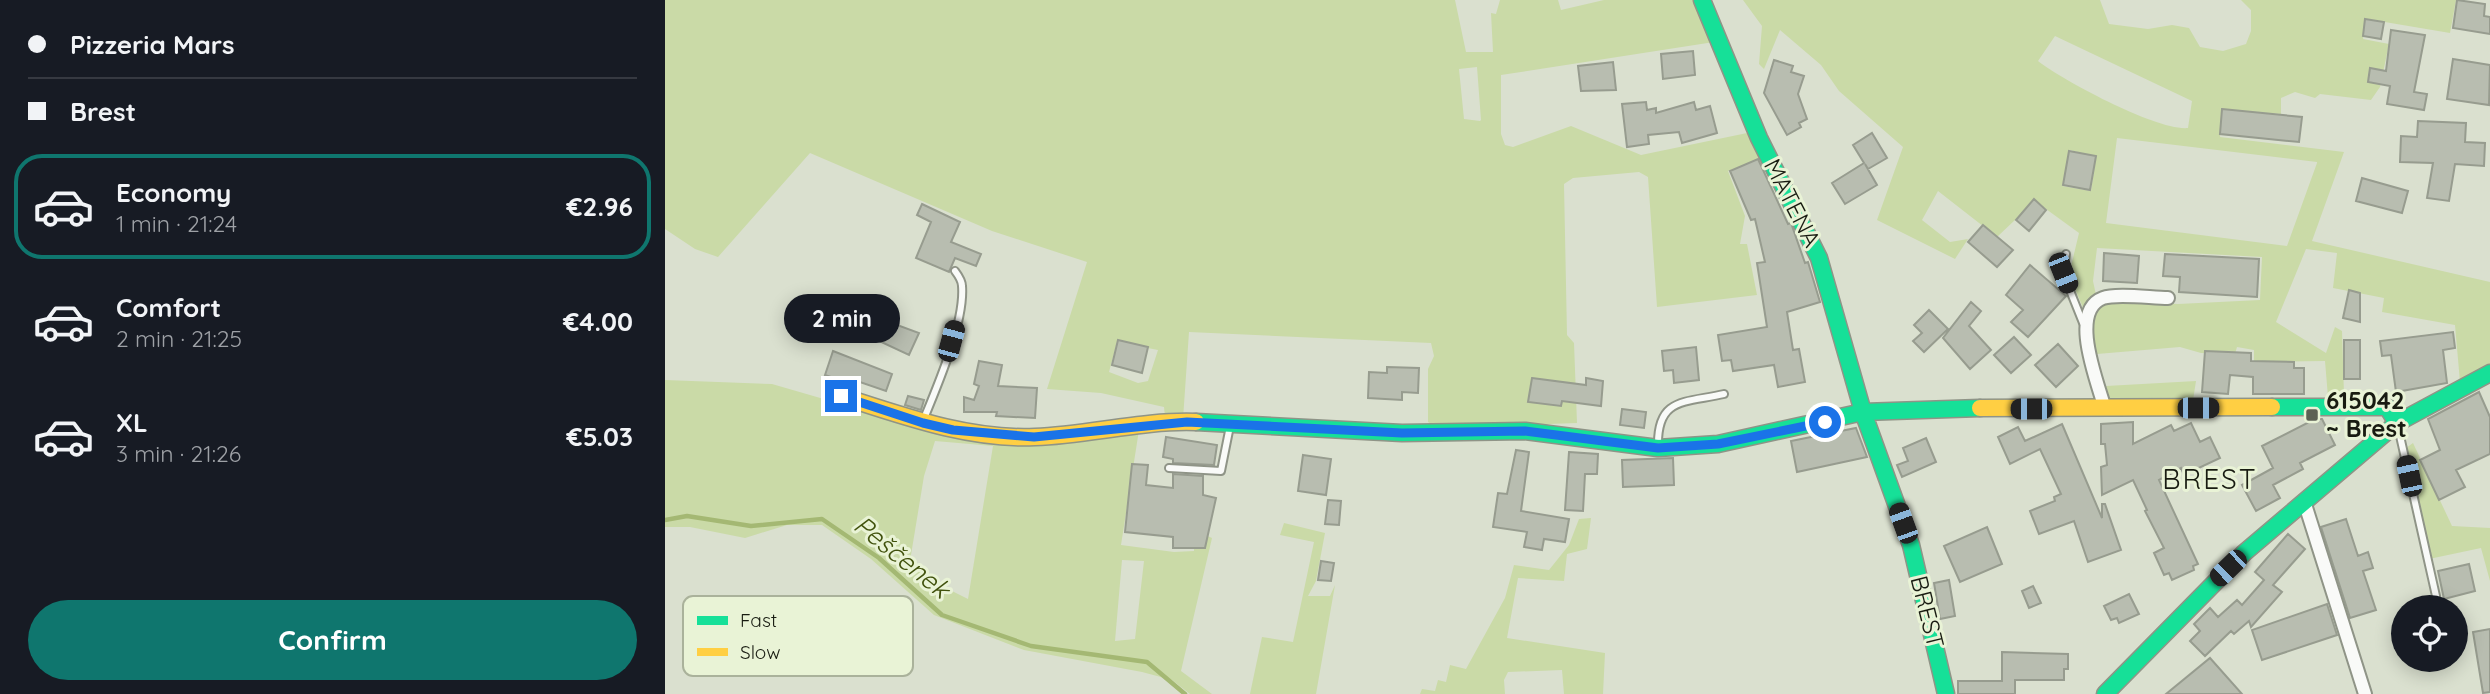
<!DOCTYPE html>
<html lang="en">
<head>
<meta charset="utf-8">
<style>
  :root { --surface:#171b24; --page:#20242c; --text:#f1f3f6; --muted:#9ea1a6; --line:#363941; --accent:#0f766e }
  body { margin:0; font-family:Quicksand,sans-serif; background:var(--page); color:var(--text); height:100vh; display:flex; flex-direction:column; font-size:26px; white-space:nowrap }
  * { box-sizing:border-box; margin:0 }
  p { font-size:23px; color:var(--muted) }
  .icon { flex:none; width:38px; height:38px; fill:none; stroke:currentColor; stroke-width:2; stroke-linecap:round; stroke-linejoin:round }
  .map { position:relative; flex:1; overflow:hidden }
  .sheet { display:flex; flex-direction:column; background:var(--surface); width:665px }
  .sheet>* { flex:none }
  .top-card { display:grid; align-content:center; height:154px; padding:0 28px; background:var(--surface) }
  .tools { position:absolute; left:1726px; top:595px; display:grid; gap:14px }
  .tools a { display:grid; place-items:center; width:77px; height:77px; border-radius:50%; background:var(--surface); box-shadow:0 4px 18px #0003; font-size:35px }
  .end { position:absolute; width:32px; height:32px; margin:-16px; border:9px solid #1a73e8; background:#fff; box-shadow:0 0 0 4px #fff }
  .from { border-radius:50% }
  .bubble { position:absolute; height:49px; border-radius:24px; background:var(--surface); box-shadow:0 4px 18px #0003; font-size:23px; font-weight:800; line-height:49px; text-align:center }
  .car { position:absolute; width:21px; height:42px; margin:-21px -10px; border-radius:9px; box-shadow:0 0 5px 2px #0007; background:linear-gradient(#222 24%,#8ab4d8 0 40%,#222 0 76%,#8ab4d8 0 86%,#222 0) }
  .top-card b { display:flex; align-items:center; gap:24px; height:66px; font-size:26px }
  .top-card b+b { border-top:2px solid var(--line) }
  .top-card i { width:18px; height:18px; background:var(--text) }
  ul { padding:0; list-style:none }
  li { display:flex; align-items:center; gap:21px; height:105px; margin:0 14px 10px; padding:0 14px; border:4px solid transparent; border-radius:28px }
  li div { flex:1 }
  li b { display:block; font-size:26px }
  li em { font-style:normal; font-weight:800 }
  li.on { border-color:var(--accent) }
  li>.icon { width:63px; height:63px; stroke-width:1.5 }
  .cta { display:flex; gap:14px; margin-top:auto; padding:14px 28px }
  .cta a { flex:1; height:80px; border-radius:42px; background:var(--accent); color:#fff; font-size:28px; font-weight:800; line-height:80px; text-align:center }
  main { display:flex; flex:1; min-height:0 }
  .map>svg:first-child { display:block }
</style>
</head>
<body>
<main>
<section class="sheet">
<div class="top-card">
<b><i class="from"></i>Pizzeria Mars</b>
<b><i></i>Brest</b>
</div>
<ul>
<li class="on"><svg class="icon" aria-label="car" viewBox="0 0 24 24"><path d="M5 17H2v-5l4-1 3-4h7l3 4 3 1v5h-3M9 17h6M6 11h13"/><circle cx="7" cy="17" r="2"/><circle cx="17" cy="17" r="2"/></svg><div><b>Economy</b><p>1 min · 21:24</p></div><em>€2.96</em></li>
<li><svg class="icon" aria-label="car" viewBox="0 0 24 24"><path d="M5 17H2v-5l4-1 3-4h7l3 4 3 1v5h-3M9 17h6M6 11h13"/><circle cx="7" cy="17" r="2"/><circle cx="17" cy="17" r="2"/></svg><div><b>Comfort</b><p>2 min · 21:25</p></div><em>€4.00</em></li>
<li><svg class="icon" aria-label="car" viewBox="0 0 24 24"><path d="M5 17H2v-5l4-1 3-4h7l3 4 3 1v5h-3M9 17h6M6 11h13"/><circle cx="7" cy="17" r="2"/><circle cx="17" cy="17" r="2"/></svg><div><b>XL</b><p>3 min · 21:26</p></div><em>€5.03</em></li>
</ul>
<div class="cta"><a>Confirm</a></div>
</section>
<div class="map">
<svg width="1825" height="694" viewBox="0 0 1825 694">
  <rect width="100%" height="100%" fill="#dae0cf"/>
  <path fill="#cadaa7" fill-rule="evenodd" d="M0,0H790L801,52H828L826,13L831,14L835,0H893L896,10L939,0H1032L1049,42L836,75V134L840,145L848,147L906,126L976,155L1087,132L1099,158L1063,171L1080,216L1075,244H1082L1092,295L992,307L983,177L974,172L908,178L899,184L902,335L909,343L912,423L884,424L875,428L769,426L763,422V369L769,356L766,343L524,332L518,419L500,417L499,407L436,393L382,389L422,262L327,231L145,153L53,257L30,249L0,229ZM812,67L816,120L815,121L799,119L794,69ZM452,342L493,350L483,381L473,383L444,372Z
    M1078,0H1435L1444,24L1483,29L1507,25L1524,28L1535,47L1558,51L1581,44L1586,31V10L1576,0H1791L1785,33L1702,19L1698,39L1724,44L1715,87L1706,100L1655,94L1650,98L1630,92L1616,98V114L1558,110L1555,137L1679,152L1647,241L1825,282V365L1795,382L1790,325L1717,312L1719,298L1668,288L1672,253L1641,249L1611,322L1661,353L1670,327L1677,331L1679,395L1663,397L1660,361L1589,362V350L1572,347L1570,354L1536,353L1515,347L1432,354L1425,324L1427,313L1445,300L1513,304L1595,300L1597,257L1432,248L1428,281L1431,295L1419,310L1404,275L1414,233L1370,201L1332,237L1273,191L1257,220L1285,242L1303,239L1290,259L1212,220L1238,147L1174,91L1156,65L1115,30L1099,69L1094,64L1097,26ZM1390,36L1527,101L1523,128C1492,131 1399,81 1373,61ZM1452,138L1652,162V163L1622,246L1441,223ZM1405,150L1431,157L1426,191L1397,186Z
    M0,380L107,384L276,433L474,430L456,545L509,552L529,551V530L547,538L516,671L547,694H525L507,680L477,672L359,650L269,615L206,559L157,525H122L80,538L25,527H0ZM270,441L328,446L303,599L267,581L245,561L259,476ZM457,560L479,561L470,639L450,641Z
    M1531,381L1528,400L1445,401L1441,386Z
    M1748,443L1787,526L1825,528V581L1816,548L1764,559L1741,448Z
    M926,518L922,549L902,554L899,581L853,578L842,638L940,653L938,694H899L897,670L843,672L839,680L840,694H755L757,689L770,691L773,680L781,682L785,665L801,669L840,598L849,565L884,570L904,545L914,519Z
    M619,523L660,533L651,581L643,596H665L670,585L651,694H585L597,637L628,642L649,542L615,535Z"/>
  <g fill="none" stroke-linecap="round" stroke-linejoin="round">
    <path stroke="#a4b873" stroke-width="4.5" d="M0,520L22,516L86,526L157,519L214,558L277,615L366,646L482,662L520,694"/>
  </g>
  <path fill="#b8bdb0" stroke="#979c8f" stroke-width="2" d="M1792,0L1820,4L1819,16L1825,17V34L1788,28Z
    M1700,19L1719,22L1716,39L1698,36Z
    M1726,30L1760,35L1749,92L1762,94L1759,110L1722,104L1725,86L1703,82L1705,68L1721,71Z
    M1028,51L1030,75L998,79L996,54Z
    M1788,59L1825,65L1824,105L1782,99Z
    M1109,60L1128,66L1126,72L1139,76L1133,94L1142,119L1134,123L1136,127L1122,135L1099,93Z
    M948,62L951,90L916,91L913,66Z
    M981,102L982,110L991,108V113L1029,102L1031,110L1045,106L1052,133L1017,143L1014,132L983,135L984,144L962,147L957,104Z
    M1557,109L1637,117L1634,142L1555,134Z
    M1753,121L1801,123L1800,142L1820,143L1819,166L1790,164L1784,201L1762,198L1768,163L1735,162L1736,136L1752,137Z
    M1207,133L1222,158L1203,169L1200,164L1212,185L1180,204L1167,183L1199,163L1188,145Z
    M1404,151L1431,156L1425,190L1398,185Z
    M1093,159L1123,224L1126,223L1140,263L1143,262L1155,302L1122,312L1128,350L1134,349L1140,382L1113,387L1109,365L1068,371L1066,360L1057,361L1053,335L1102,327L1092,263L1100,262L1090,219L1086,220L1065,171Z
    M1697,178L1743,191L1737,213L1691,201Z
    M1369,199L1381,210L1364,231L1351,220Z
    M257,204L295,222L286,242L316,254L311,266L290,258L284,272L251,258L266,222L252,215Z
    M1318,225L1348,250L1332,267L1303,242Z
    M1439,253L1474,256L1472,283L1438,281Z
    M1500,254L1594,259L1592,297L1514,292L1515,277L1498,276Z
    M1365,265L1401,296L1363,337L1346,322L1358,310L1341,295Z
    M1684,290L1695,293V322L1678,318Z
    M1306,302L1316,311L1304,326L1326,350L1305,369L1278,338Z
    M1264,310L1283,329L1259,352L1248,341L1257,333L1249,325Z
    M205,315L254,333L244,355L197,333Z
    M1788,332L1790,348L1778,350L1782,383L1731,392L1726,355L1717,356L1715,341Z
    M1349,337L1366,355L1346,373L1329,355Z
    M453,340L483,347L477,373L447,365Z
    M1679,340H1695V379H1679Z
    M1393,344L1413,366L1391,387L1370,365Z
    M1031,347L1034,380L1009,383L1008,370L999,371L997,351Z
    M168,351L227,374L221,391L195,382L194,386L184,383L183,386L167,382L169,378L160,375Z
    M1540,351L1586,353V361L1629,362V368H1639V394H1588V377L1565,375L1563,394L1537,392Z
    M314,361L337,365L333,386L372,388L370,418L331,416L332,412H299V397L309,400L314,386L309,384Z
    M722,367L754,368L753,393L737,392V400L703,398L704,372L722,373Z
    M867,378L921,385V378L938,381L936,406L897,401L896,406L863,402Z
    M1814,392L1825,417V454L1791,470L1800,487L1774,500L1755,460L1775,450L1763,419Z
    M243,396L259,400L256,410L240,405Z
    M957,409L981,412L979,428L955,425Z
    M1650,419H1657L1670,445L1635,463L1638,469L1608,485L1615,498L1591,511L1577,485L1608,468L1597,446Z
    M1468,422V444L1506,425L1509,431L1526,423L1535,442L1545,437L1555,458L1519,475L1516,468L1494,480L1533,564L1528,566L1529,570L1507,580L1504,573L1499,575L1489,553L1499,548L1480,511L1482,510L1468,480L1437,495L1436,467L1442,465L1440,444H1436V424Z
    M1397,424L1437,518V504H1440L1456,550L1423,562L1409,521L1374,534L1365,511L1390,501L1389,497L1396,494L1375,449L1345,464L1333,437L1353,427L1360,441Z
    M1191,428L1202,457L1132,472L1126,441Z
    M501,437L552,445L549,465L508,463V459L498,457Z
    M1261,438L1271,462L1237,477L1232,465L1243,461L1238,448Z
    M851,450L864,452L856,511L904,519L900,542L879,539L877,550L859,547L862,532L828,527L833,493L842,494Z
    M904,452L933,454L932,474H920L918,511L900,510Z
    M638,455L666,459L661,495L633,491Z
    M1008,458L1009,485L958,487L957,460Z
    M467,464L483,465L481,485L508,488V474L538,476V495L551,498L540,548H508V537L460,532Z
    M663,500L676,501L674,525L660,524Z
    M1681,519L1693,556L1703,552L1708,568L1698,571L1711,610L1685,618L1656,527Z
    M1322,527L1337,564L1295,582L1279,546Z
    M1623,534L1640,549L1608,585L1617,592L1586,627L1584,621L1569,634L1566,631L1540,656L1525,641L1535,631L1529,624L1545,608L1553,617L1572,600L1577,605L1599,580L1590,572Z
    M656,561L669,563L666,581L653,580Z
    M1804,564L1810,591L1779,599L1773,571Z
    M1284,580L1290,616L1275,619L1269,583Z
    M1368,586L1376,603L1364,608L1357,591Z
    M1464,594L1474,614L1454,623L1452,618L1446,620L1439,606Z
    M1662,604L1672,635L1597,660L1587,630Z
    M1825,629V692L1818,693L1808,632Z
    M1337,652L1403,654V669H1399V680H1350V694H1293V681H1337Z
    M1545,658L1577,694H1501Z"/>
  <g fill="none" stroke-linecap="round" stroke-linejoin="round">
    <defs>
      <path id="lane" d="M1401,254L1398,273L1418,323
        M258,421C272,387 300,322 297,286C297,281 293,275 290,271
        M1733,427L1771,596
        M993,446C992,397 1020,403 1059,394
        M504,468L556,471L565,426"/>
      <path id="street" d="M1440,409C1433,383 1403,311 1438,298C1451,293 1487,298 1503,298
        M1639,501L1700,694"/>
      <path id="fast" d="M1037,0L1094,138L1154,258L1198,412L1246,545L1281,694
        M1607,407H1722L1732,423
        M531,422L737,433L860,431L993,448L1053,444L1198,412L1315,408
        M1440,694L1579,553L1732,423L1825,373"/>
      <path id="slow" d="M176,396C238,416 304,440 370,437C424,435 478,420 531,422
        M1315,408L1607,407"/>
    </defs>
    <use href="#lane" stroke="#8f9487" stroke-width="10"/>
    <use href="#street" stroke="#8f9487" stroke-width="16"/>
    <use href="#fast" stroke="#8f9487" stroke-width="19"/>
    <use href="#slow" stroke="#8f9487" stroke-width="19"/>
    <use href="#lane" stroke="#f9faf8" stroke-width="6"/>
    <use href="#street" stroke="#f9faf8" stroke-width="12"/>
    <use href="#fast" stroke="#16e098" stroke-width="16"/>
    <use href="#slow" stroke="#ffcf43" stroke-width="16"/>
  </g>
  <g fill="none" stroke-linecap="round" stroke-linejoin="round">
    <path stroke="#1a73e8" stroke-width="9" d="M176,396L258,423L288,430L369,437L522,422L737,433L860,431L993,448L1053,444L1160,422"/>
  </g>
  <rect fill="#5c6054" stroke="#e9f3d6" stroke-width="2.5" x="1640" y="408" width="14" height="14" rx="3.5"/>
  <g text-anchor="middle" stroke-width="6" stroke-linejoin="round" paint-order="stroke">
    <g font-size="24" fill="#181b11" stroke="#e9f3d6">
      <text transform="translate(1127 203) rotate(63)" y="8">MATENA</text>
      <text transform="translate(1262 612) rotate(76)" y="8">BREST</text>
    </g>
    <g font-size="24" font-weight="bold" fill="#181b11" stroke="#e9f3d6" text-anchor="start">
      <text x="1661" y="409">615042<tspan x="1661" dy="28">~ Brest</tspan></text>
    </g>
    <g font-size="26" font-style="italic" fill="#41520d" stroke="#e9f3d6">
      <text transform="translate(237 557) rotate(39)" y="9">Peščenek</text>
    </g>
    <g font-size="28" letter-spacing="2" fill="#181b11" stroke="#e9f3d6">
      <text x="1545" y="489">BREST</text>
    </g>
  </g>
  <rect x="18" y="596" width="230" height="80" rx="10" fill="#e9f3d6" stroke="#aab29b" stroke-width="2"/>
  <rect x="32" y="616" width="31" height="9" fill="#16e098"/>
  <rect x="32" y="648" width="31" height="8" fill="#ffcf43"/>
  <g font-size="19" fill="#181b11">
    <text x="75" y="627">Fast</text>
    <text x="75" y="659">Slow</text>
  </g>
</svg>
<div class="tools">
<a><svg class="icon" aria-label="locate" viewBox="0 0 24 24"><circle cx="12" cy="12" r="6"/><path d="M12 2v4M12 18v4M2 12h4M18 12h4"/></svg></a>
</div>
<i class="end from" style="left:1160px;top:422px"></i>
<i class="end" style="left:176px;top:396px"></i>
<div class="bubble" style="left:119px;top:294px;width:116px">2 min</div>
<i class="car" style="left:1398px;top:273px;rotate:158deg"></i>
<i class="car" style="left:286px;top:341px;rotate:15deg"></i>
<i class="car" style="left:1533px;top:408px;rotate:90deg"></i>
<i class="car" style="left:1366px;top:409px;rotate:270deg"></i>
<i class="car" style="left:1744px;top:476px;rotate:348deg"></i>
<i class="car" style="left:1238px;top:523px;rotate:340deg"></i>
<i class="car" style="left:1563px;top:568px;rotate:226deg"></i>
</div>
</main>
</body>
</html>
